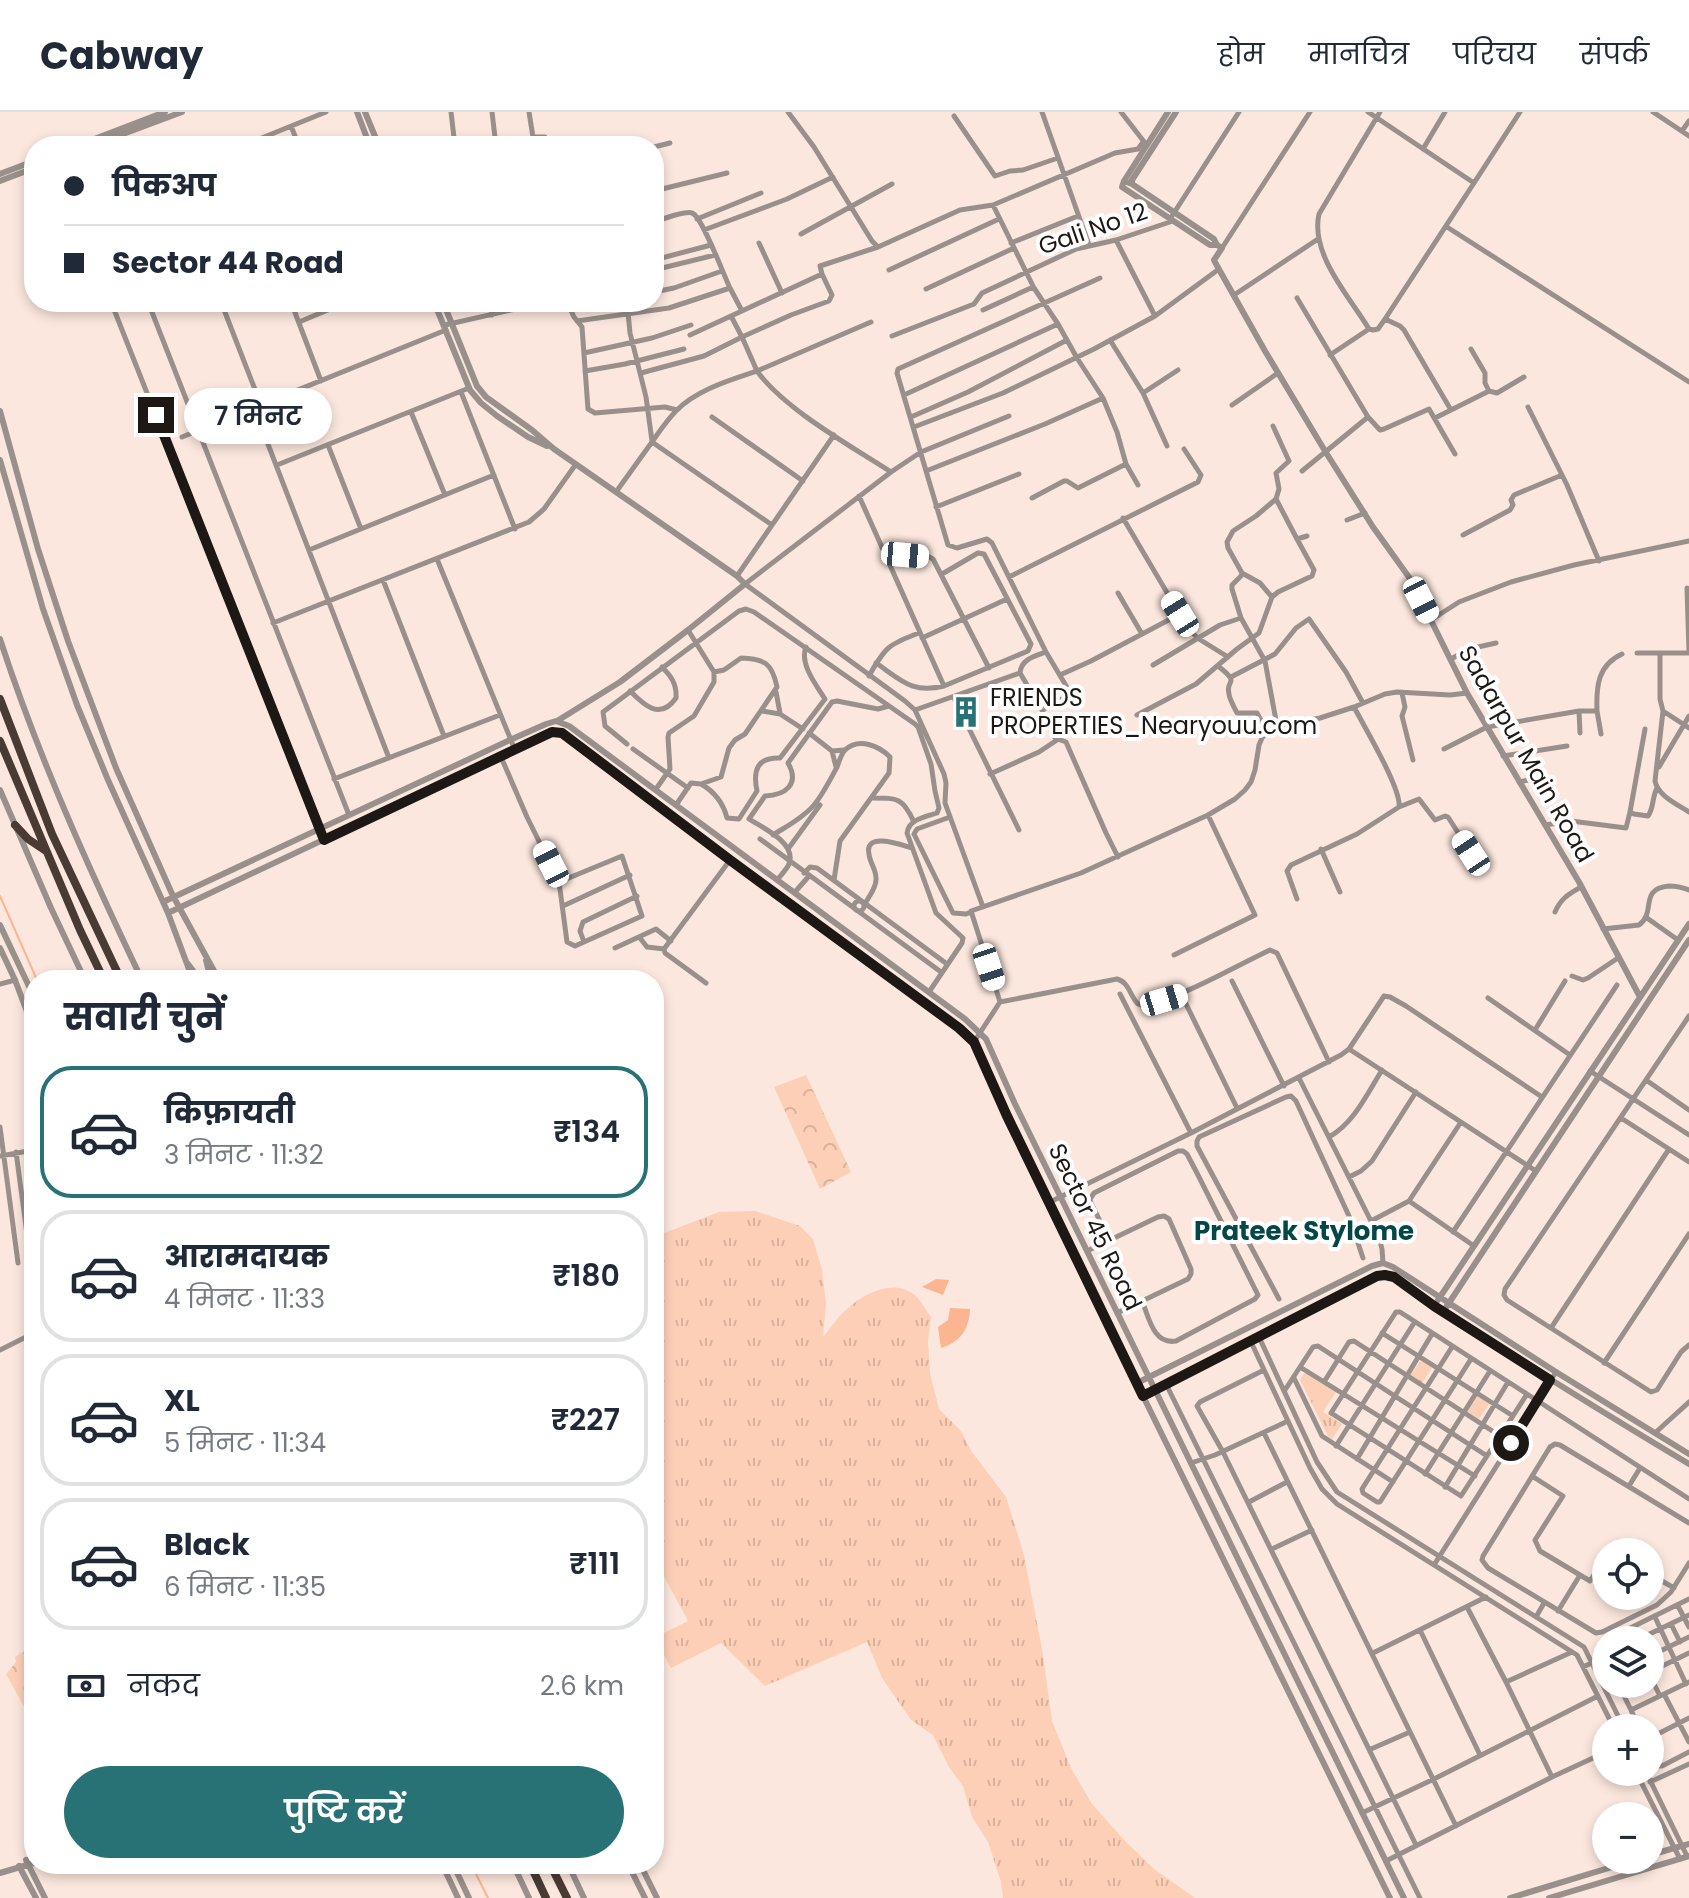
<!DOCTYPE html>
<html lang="hi">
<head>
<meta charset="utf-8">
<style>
  :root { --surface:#fff; --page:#f6f6f7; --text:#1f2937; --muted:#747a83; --line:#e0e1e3; --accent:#287275 }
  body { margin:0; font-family:Poppins,"Noto Sans Devanagari",sans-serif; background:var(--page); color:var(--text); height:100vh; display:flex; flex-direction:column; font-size:30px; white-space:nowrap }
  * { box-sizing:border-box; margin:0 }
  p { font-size:26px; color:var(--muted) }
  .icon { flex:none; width:44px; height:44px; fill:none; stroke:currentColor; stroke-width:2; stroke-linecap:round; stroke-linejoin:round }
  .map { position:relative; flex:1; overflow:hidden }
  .drawer { position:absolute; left:24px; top:858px; width:640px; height:904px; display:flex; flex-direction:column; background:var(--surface); border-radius:32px; box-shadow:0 4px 12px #0003 }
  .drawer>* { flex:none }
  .top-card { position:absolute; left:24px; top:24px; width:640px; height:176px; border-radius:32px; box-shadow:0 4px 12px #0003; display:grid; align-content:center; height:176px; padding:0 40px; background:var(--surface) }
  .buttons { position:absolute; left:1592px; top:1426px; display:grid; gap:16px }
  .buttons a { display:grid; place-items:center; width:72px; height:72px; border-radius:50%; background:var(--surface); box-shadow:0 4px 12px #0003; font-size:40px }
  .end { position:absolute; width:36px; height:36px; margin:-18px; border:10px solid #1e1814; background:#fff; box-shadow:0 0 0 4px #fff }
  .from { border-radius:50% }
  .bubble { position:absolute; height:56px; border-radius:28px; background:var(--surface); box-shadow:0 4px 12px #0003; font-size:26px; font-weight:600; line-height:56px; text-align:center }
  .car { position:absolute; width:24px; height:48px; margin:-24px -12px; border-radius:10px; box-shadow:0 0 6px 2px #0007; background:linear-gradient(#fff 24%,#345 0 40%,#fff 0 76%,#345 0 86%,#fff 0) }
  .top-card b { display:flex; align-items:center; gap:28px; height:76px; font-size:30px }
  .top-card b+b { border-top:2px solid var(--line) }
  .top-card i { width:20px; height:20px; background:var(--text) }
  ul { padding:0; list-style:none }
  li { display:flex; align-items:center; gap:24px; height:132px; margin:0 16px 12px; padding:0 24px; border:4px solid var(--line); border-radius:32px }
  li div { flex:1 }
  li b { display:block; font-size:30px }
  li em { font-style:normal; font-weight:600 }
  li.selected { border-color:var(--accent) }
  li>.icon { width:72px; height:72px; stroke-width:1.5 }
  h2 { padding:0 40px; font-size:36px; line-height:96px }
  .pay { display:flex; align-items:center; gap:20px; height:88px; padding:0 40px; font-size:30px }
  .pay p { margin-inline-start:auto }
  .primary-button { display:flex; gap:16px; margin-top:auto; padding:16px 40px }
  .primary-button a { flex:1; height:92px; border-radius:48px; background:var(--accent); color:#fff; font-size:32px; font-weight:600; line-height:92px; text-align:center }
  header { display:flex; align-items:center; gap:48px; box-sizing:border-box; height:112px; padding:0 40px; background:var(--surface); border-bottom:2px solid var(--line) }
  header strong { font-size:38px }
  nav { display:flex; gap:44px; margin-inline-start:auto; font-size:28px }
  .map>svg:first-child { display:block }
</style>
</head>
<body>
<header>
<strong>Cabway</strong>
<nav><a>होम</a><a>मानचित्र</a><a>परिचय</a><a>संपर्क</a></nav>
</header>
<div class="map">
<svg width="1689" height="1786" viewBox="0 0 1689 1786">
  <defs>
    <pattern id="grass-tufts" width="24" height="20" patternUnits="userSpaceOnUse" patternTransform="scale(2)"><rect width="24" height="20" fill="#fdcfb7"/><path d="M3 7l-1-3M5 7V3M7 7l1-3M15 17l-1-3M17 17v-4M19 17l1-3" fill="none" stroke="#d8b19c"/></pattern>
    <pattern id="forest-crowns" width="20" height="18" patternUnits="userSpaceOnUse" patternTransform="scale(2)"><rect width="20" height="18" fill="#fdcfb7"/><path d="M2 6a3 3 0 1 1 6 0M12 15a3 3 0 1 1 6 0" fill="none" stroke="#d8b19c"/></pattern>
  </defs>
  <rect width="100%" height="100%" fill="#fbe7dd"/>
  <path fill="url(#grass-tufts)" d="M755,1099L800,1114L813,1127L822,1158L826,1192L823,1225C831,1216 838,1204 848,1196C867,1180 894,1166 916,1184C922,1190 926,1199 931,1205L928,1229L930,1261L939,1297L960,1318L972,1340L1006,1385L1024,1443L1043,1543L1052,1609L1071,1656L1092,1692L1125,1729L1154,1757L1195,1786H1003L1001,1770L988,1730L972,1705L963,1674L949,1655L933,1623L911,1608L882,1566L867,1530L765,1574L721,1531L671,1556L659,1534L664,1521L688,1509L665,1466L654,1455V1322L659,1320L654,1310V1125L719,1100Z
    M1421,1248L1432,1256L1422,1271L1410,1264Z
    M1305,1260L1336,1280L1323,1300L1342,1312L1332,1327L1328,1324L1300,1268Z
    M1477,1284L1489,1292L1479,1307L1467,1300Z"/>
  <path fill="url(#forest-crowns)" d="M806,963L851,1060L820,1077L774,975Z
    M34,1533V1613L6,1562L16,1550L15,1545Z"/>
  <path fill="#fbb591" d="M936,1167L949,1168L943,1183L922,1175Z
    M950,1196L970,1197C969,1218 960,1230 941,1236L938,1215L948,1208Z"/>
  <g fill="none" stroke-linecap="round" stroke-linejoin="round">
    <path stroke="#fbb591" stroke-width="2" d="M0,784L37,868
      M471,1752L488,1786"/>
    <path stroke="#99908c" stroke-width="5" d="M451,0L455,34
      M492,0L496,34
      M529,0L533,25H545L548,34
      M788,0L814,35L872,129L878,135L960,98L993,93L1115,41L1138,37L1143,30
      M1042,0L1089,133
      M1121,0L1145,31
      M1368,0L1474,71L1520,0
      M1380,0L1319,102C1310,142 1349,184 1369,217L1373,218L1378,217L1385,207L1400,214L1404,218L1451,298L1489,279L1497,281L1524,265
      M1653,0L1689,24
      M954,4L995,64L1010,59L1023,58L1058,46
      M291,14L299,34
      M1682,19L1689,9
      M242,34L326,0
      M654,35L670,31
      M1423,37L1445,0
      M654,79L727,61
      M993,93L1034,176L1058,212L1077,246L1103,286L1117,320L1126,352L1138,373
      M697,107L761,81
      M1170,107L1239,0
      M654,110C661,108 685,98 692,101C702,104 724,164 730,176
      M1447,115L1689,270
      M704,118L787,87L833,65
      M801,122L892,72
      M1116,128L1155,204
      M759,131L782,181
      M1011,131L1078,104
      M1222,136L1310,0
      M654,148L711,133
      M654,158L715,143
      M889,158L999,107
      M926,177L1014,136
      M654,180L674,176L722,159
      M1234,183L1318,127
      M1297,186L1368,305L1380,318L1384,317L1429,297L1455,342
      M111,190L324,728
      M148,190L349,703
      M221,190L261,293
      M291,190L321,269
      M489,190L492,203
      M567,190L574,205L582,215L588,297L595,301L665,295L677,298
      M627,190L630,221L646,285L652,329
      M983,198L1033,175
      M1385,207L1474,71
      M577,209L669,196L730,176L742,199
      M299,210L347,190
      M871,210L757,259C784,297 851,334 891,360
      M445,213L546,190
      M690,223L731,204
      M892,224L974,192L982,181L1076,137L1116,128L1173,109
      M1110,228L1143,281L1167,334
      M1471,237L1485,261V271L1489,279
      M584,241L652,226L691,213
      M1330,243L1369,217
      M585,259L625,252L684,237
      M641,261L704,244L742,225L731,204L822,162
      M461,280L515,417
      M1143,281L1178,258
      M904,283L1058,212
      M1232,293L1278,261
      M1528,295L1567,373L1599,449
      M254,296L389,646
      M411,300L445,383
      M712,305L803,369
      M911,305L968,280L1067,228
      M1435,306L1451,298
      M914,315L1003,281L1094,237L1155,204L1219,157
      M182,325L446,218
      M652,330C659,320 667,308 676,299C696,278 730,268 757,259L742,225L791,203L829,189L832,183L822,162L820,154L878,135
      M328,333L361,417
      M277,353L469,276
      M926,359L1045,312L1103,286
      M1302,359L1368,305
      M616,380L652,330L772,413
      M859,384L944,574L1028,539L1031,532L984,442L978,441L942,462
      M1032,386L1064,369H1067L1078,376L1126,352
      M1276,387L1297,427L1307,424
      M936,395L1019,362
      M1123,406L1189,518L1199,527L1228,545
      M1347,408L1365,401
      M1463,423L1510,398L1513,393L1511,388L1514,383L1562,363
      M309,438L494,363
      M884,441L927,444L933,447L989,556
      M437,447L515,638
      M1242,461L1241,464L1232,473V477L1241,506L1265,549L1277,614
      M737,464L834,323
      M1009,465L1198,370L1201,363L1184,337
      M383,468L444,624
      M1687,476L1689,541
      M1118,481L1142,522
      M1272,485L1260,471L1242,461L1228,436L1227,430L1233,419L1256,404L1276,387L1279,377L1276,361L1289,349L1273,314
      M1431,508L1459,490L1511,470L1574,453L1689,429
      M273,511L529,410L544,397L576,352
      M922,526L1007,487
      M1637,541H1660
      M1689,541H1660V587L1663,599L1689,616
      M1451,547L1469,537L1496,531
      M876,551C901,568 912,582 944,574
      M1153,553L1220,513L1241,506
      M1218,554C1242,573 1225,566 1229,582C1229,586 1235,597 1237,601H1257L1267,620
      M1020,561L1042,598L1055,626L1066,630L1106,721L1118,745
      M1060,563L1091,549L1180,502
      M869,564C885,535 889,532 919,521
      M1231,565L1275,542L1296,516L1309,507L1346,560L1363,591
      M630,579C644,593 660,609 676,586C677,572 671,564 662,555
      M776,580L780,601
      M1402,581L1405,595L1402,604L1413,648
      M954,586L1019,718
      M915,598L1020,561C1021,547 1035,544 1046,540L992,431L987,427L957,436L948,433L897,261L898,257L1100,166
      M1042,598L1071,582L1046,540
      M762,599L780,602L803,617
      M1579,599L1580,621
      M1597,599C1596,574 1598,553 1622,542
      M1663,599L1655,669C1658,684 1677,692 1689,700
      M1137,603L1196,572L1237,537L1259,521L1272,485L1278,480L1312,464L1314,458L1297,427
      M1645,617L1630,700L1634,702L1648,704C1654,696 1652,685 1657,676
      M809,621L832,639
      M627,632L605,614L603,600L739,499L746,497L754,500L915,612L918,615L931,652L935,679L939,696L937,701C925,705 909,707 907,721L936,801L963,826L962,831L929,880
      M633,637L688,676
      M1444,637L1487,615L1579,599H1597L1601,622
      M1503,644L1567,634
      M501,645L527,705L559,770L567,830L575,834L642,804L622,744L559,770
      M836,655L832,639L844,638
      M1659,655L1689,604
      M990,662L1039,640L1057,628
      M334,667L500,603
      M1519,670L1539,666
      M701,672C715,680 723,690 727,706L739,707L757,679C753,660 756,645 780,646L825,587C817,574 799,552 806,535
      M656,677L670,657L668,625L669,621L694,604L714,570V560L688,518
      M873,686C898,686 903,686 914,710
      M676,693L691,671L701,672L721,665L729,636L735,628L745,622L777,575C772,551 765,547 741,546L724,558L714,560
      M1399,695L1419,687L1435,708L1445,704L1448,705L1471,741
      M950,705L917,717L914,722L953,801L966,802L971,800
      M1545,713L1571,709L1626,716L1630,700
      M773,723C787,714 803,706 814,693C823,682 830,668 837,655C839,650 841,642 845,638C859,625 879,634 890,645L889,661L840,729L834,768
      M760,727L941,860
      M788,737L820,693
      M1321,737L1340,780
      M804,761L810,755L817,756L947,852
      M777,768C781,763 787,757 789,752C797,731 763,716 749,707L765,684C786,683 800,672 788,651L832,590L837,589L878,597L889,594
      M795,780L809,764
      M1297,787L1287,759L1291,753L1357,722L1399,695C1402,678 1364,614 1354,595
      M854 794a5 5 0 1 1 10 0a5 5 0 1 1-10 0Z
      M865,792C869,784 876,776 876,768C877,758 870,752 869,742C864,719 902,733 912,736
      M563,794L630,763
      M983,795L945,691L946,671L944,662L915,598L905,589L745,472L891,360L921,340L1009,304
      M1555,800C1561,786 1569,782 1581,775
      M1647,806L1678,828
      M1603,817L1639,813C1657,800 1638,777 1669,774C1677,774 1682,775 1689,778
      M640,826L647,835L664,837
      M584,830L580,819L583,810L637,784
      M615,836L656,817L671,829
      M1174,843L1255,803L1208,703
      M1572,864L1583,868L1588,866L1618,846
      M1232,869L1284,974
      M706,871L665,841L664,837L730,748
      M0,872L15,868
      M1120,882L1191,1021
      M1488,886L1570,943
      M1000,890L1117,867C1129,870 1130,884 1138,892L1144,894C1191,881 1226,859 1270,838L1277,841L1329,950
      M1186,892L1237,996
      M1689,904L1505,1177L1504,1183L1507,1188L1651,1280L1657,1278L1681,1240L1689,1233
      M1535,918L1565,869
      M974,930L1000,890L971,799L1081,761L1208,703L1235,687L1245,678L1251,670L1255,658L1259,633L1262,626L1267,620L1277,614L1320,606L1354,595L1385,582L1397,580L1450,583L1467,581
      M1349,937L1536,1059
      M1590,959L1689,1023
      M1299,966L1379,1125L1382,1137L1383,1151
      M1646,968L1689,998
      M1621,1006L1689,1050
      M0,1015L18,1151
      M1329,1025C1354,1011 1367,982 1382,958
      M16,1040L31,1152
      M0,1044L34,1038
      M1349,1065L1361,1059L1372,1049L1416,980
      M1409,1089L1461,1010
      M1050,1090L1191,1021L1341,943L1349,937L1384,884L1390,885L1406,894L1542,985
      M1371,1109L1409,1089L1474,1134
      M1453,1120L1617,873
      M1110,1129L1091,1091L1090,1087L1094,1081L1178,1039H1183L1187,1042L1198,1063L1258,1183L1255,1187L1176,1229C1153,1233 1149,1205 1142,1189
      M1087,1139L1158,1105L1164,1104L1169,1107L1191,1157V1162L1188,1167L1117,1201
      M1279,1187L1197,1034V1029L1199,1025L1286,985L1291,984L1296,989L1349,1104L1363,1146
      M1396,1200H1400L1527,1282L1461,1384L1331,1301Z
      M1551,1216L1669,1037
      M1382,1221L1513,1304
      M1259,1225L1317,1350L1337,1380L1584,1535L1624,1616
      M1251,1230L1310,1356L1322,1377L1337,1392L1577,1543L1614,1616
      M1452,1235L1362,1377L1363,1381L1377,1390H1380L1471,1247
      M0,1238L34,1221
      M1604,1251L1689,1122
      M1300,1255L1475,1364
      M1264,1258L1200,1290L1197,1294L1223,1340L1416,1733
      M1294,1266L1322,1324L1393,1370
      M1324,1270L1349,1230L1354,1229L1500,1324
      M1166,1272L1420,1786
      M1285,1278L1313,1235L1318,1234L1487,1344
      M1527,1282L1689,1387
      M1264,1321L1456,1714
      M1655,1321L1689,1290
      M1336,1334L1414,1211
      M1357,1347L1432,1222
      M1191,1351L1215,1343L1288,1309
      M1425,1362L1490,1259
      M1532,1364L1563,1384L1535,1428L1540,1439L1590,1469L1606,1444
      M1629,1374L1640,1356
      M1445,1375L1508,1270
      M1249,1390L1287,1370
      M1689,1411L1560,1333L1555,1332L1550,1335L1483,1444L1482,1448L1488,1456L1596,1521L1602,1520L1657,1493L1671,1480L1689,1451
      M1272,1437L1312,1418
      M1608,1440L1610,1438L1614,1440
      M1434,1453L1556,1260
      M1650,1462L1674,1476
      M1678,1494L1689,1515
      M1467,1495L1506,1570L1552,1665
      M1558,1499L1580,1463
      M1536,1505L1544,1491
      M1655,1505L1686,1572
      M1671,1512L1680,1530
      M1420,1518L1480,1643
      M1606,1528L1689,1487
      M1637,1528L1689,1503
      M1373,1541L1486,1485
      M1650,1544L1689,1525
      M1606,1546L1600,1536L1602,1530L1606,1528
      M1583,1555L1606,1544
      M1650,1560L1689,1541
      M1650,1564L1660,1584
      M1506,1570L1572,1540
      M1618,1572L1631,1598
      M1664,1582L1689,1630
      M1639,1616L1631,1598L1689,1570
      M1650,1626L1689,1606
      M1371,1637L1410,1620
      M1650,1639L1659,1654H1662L1689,1640
      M1636,1660L1680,1747
      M1646,1660L1687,1744
      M1650,1670L1689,1652
      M1362,1701L1434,1667L1598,1584
      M1386,1749L1552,1665L1606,1640"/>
    <path stroke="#99908c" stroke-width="6" d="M357,0L370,34
      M365,0L379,34
      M1168,0L1124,69L1122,75L1210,133H1217L1222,136L1214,148L1216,152L1265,239L1325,339L1373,415L1411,468L1467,581L1579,770L1640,885
      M76,34L165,0
      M91,34L182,0
      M0,62L34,49
      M0,69L34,56
      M1124,69L1132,72L1214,127L1217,133
      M1132,72V68L1176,0
      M434,190L470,278L481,291L497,304L528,325L547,334
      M443,190L477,274L486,285L532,318L554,337L737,464L745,472L688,518L620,570L557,609
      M0,299L38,437L68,529L116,656L173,784L219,868
      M0,348L43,497L77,593L108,668L168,801L193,868
      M0,527C38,644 89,757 142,868
      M0,678L51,796L85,868
      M163,790L510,628L546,612L556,609L569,614L965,907L986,927L1015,992L1404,1786
      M168,801L552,620L562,621L730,748L959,916L974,930L1007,1004L1143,1284L1390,1786
      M0,813L34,885
      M0,836L15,868L34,918
      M206,848L211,868
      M188,852L200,868
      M1438,1188L1689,812
      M1443,1200L1689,828
      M1137,1271L1372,1154L1383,1151L1393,1155L1556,1260L1689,1342
      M1143,1284L1377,1164C1398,1159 1422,1186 1439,1197C1522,1250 1605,1302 1689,1352
      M1650,1743L1689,1732
      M26,1748L45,1786
      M442,1752L458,1786
      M453,1752L469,1786
      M513,1752L529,1786
      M568,1752L584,1786
      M628,1752L645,1786
      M640,1752L657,1786
      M19,1754L36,1786
      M0,1761L34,1751
      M1510,1786L1635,1748
      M1549,1786L1689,1744"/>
    <path stroke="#493a33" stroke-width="8" d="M0,587L52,722L121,868
      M0,629L80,818L104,868
      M15,713L28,727L46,739
      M530,1752L546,1786
      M550,1752L567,1786"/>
  </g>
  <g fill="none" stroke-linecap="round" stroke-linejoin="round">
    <path stroke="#1e1814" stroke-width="10" d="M156,303L324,728L552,620L562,621L730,748L959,916L974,930L1007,1004L1143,1284L1377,1164L1385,1163L1394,1165L1434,1194L1550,1268L1511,1331"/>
  </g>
  <defs>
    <symbol id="building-bare" viewBox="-9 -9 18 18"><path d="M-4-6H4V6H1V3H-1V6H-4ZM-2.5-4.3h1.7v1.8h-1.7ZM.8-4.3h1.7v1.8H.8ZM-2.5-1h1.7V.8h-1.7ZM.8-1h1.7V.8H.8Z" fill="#287275" stroke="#fff" stroke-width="2.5" paint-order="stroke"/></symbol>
  </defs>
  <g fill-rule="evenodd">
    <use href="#building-bare" x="944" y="578" width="44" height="44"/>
  </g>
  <g text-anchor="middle" stroke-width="8" stroke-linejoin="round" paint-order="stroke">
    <g font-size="24" fill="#1e1814" stroke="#fff">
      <text transform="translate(1093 117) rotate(-19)" y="8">Gali No 12</text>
      <text transform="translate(1526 642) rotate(60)" y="8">Sadarpur Main Road</text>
      <text transform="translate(1095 1115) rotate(64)" y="8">Sector 45 Road</text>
    </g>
    <g font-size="24" fill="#1e1814" stroke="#fff" text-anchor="start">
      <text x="990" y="594">FRIENDS<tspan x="990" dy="28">PROPERTIES_Nearyouu.com</tspan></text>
    </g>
    <g font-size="26" font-weight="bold" fill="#034749" stroke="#fff">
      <text x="1304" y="1128">Prateek Stylome</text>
    </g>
  </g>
</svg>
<div class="buttons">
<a><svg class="icon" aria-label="locate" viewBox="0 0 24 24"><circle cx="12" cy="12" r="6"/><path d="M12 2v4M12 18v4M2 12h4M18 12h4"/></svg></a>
<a><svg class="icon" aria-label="layers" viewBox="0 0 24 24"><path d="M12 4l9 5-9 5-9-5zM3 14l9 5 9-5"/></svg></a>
<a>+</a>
<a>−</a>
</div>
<i class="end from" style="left:1511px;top:1331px"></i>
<i class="end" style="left:156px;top:303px"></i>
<div class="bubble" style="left:184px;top:276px;width:148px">7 मिनट</div>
<i class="car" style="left:905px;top:443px;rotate:95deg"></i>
<i class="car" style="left:1421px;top:488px;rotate:153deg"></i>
<i class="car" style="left:1180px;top:502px;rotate:328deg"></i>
<i class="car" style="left:1471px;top:741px;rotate:327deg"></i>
<i class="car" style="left:551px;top:752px;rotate:333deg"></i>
<i class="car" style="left:989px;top:855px;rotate:162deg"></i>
<i class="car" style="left:1164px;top:888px;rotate:73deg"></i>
<div class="top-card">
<b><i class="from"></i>पिकअप</b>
<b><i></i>Sector 44 Road</b>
</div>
<section class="drawer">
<h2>सवारी चुनें</h2>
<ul>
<li class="selected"><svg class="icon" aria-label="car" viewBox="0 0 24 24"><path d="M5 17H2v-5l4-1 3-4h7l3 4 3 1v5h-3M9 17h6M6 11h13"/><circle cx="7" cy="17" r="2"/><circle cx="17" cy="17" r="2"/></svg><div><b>किफ़ायती</b><p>3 मिनट · 11:32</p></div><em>₹134</em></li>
<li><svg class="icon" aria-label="car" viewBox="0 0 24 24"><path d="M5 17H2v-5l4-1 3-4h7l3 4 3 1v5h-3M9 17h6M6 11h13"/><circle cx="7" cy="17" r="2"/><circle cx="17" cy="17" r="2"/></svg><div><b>आरामदायक</b><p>4 मिनट · 11:33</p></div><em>₹180</em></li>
<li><svg class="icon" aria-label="car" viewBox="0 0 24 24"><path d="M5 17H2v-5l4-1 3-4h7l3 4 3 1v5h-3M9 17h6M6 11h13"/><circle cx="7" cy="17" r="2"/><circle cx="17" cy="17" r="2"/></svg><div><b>XL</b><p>5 मिनट · 11:34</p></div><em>₹227</em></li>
<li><svg class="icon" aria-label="car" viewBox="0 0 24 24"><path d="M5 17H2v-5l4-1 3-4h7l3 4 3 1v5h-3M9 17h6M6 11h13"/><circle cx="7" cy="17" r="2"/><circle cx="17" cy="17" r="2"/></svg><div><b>Black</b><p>6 मिनट · 11:35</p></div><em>₹111</em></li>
</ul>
<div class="pay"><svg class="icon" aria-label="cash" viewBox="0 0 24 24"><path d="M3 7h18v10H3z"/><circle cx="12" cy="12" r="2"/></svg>नकद<p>2.6 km</p></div>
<div class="primary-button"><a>पुष्टि करें</a></div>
</section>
</div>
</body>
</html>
